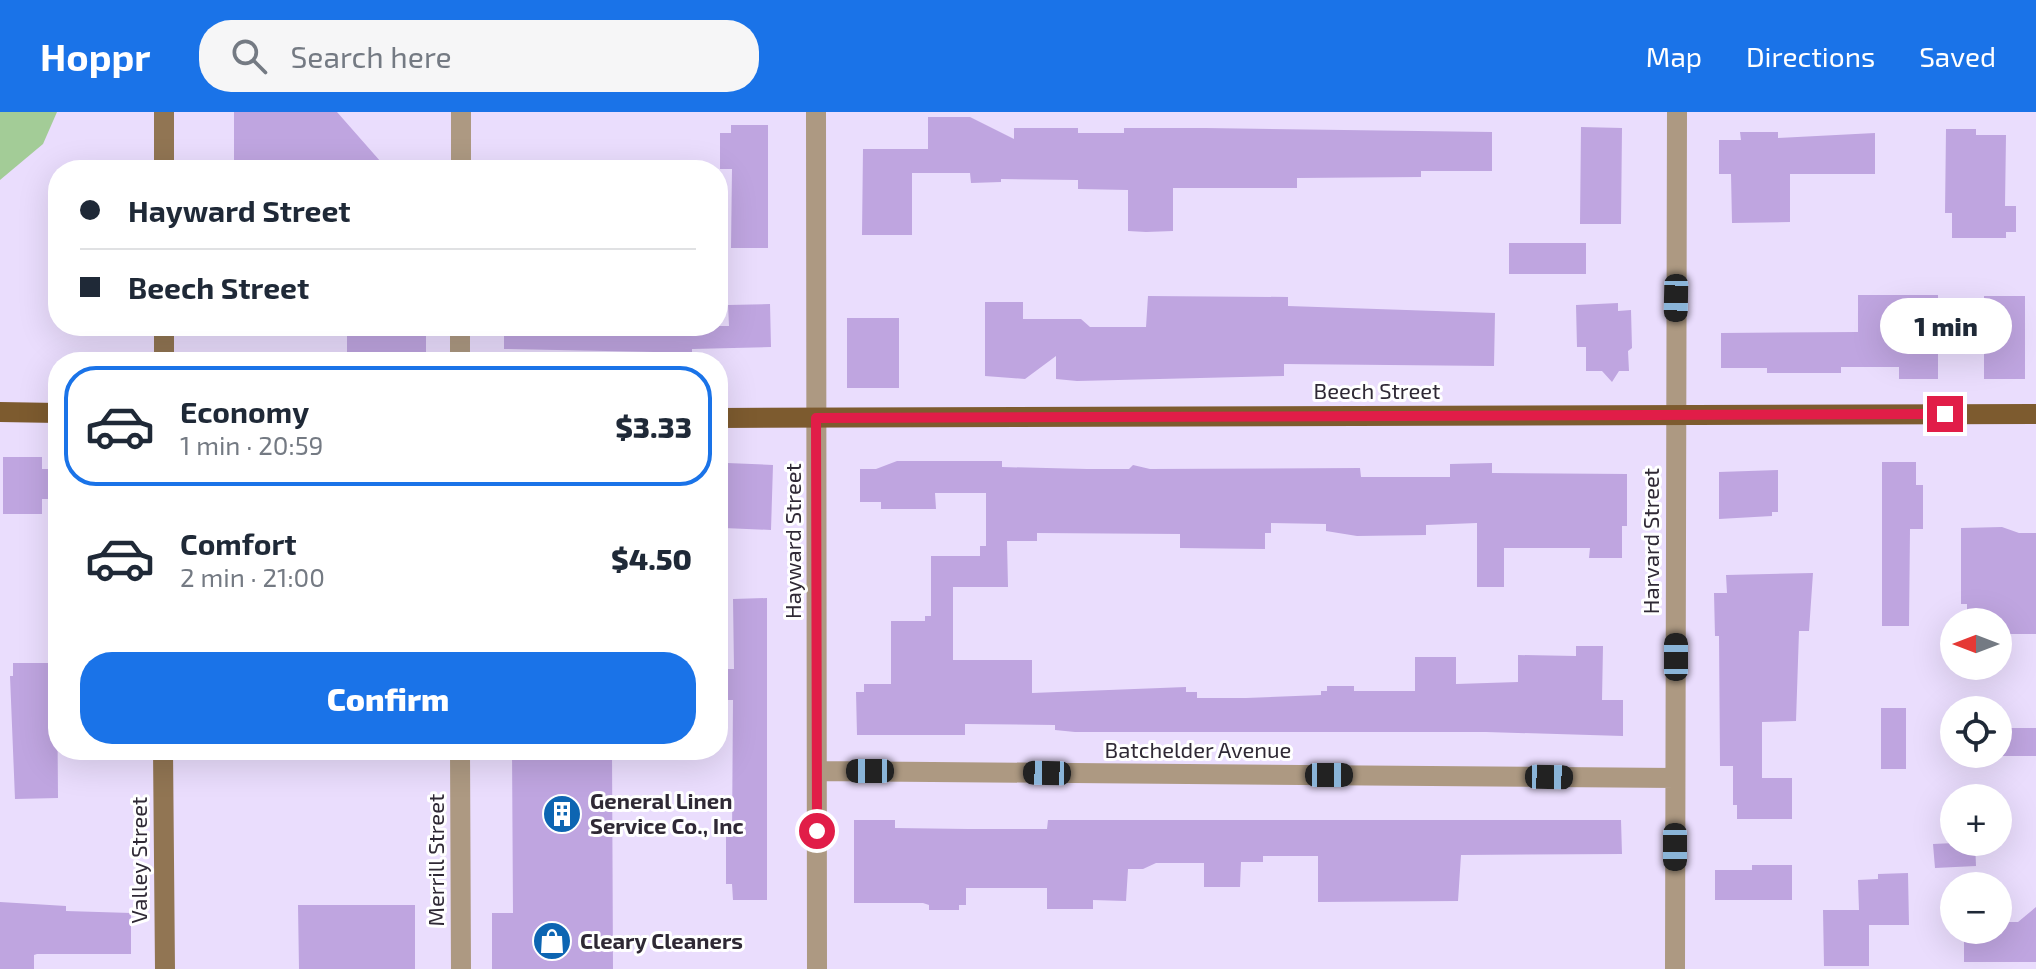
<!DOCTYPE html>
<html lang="en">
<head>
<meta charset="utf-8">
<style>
  :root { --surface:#fff; --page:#f6f6f7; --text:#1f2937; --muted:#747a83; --line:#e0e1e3; --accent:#1a73e8 }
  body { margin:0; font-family:"Exo 2",sans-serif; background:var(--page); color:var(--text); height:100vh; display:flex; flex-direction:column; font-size:30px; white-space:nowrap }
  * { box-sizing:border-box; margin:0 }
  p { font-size:26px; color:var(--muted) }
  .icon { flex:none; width:44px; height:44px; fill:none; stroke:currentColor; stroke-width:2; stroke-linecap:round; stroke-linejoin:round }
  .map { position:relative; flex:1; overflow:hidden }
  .sheet { position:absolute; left:48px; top:240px; width:680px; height:408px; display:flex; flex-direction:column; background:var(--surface); border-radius:32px; box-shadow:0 8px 32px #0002 }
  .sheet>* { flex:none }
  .top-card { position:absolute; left:48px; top:48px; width:680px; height:176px; border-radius:32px; box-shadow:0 8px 32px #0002; display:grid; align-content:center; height:176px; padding:0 32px; background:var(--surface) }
  .needle { width:52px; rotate:270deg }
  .buttons { position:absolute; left:1940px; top:496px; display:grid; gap:16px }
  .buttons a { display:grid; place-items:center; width:72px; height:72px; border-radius:50%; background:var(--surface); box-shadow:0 8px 32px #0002; font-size:40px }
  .end { position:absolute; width:36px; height:36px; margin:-18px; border:10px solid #e11d48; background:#fff; box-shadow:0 0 0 4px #fff }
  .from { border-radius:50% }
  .bubble { position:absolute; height:56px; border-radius:28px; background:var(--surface); box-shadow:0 8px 32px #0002; font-size:26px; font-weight:800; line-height:56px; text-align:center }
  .car { position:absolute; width:24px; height:48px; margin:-24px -12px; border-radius:10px; box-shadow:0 0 6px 2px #0007; background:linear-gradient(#222 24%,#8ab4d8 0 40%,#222 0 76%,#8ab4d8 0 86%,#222 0) }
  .top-card b { display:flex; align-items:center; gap:28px; height:76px; font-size:30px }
  .top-card b+b { border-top:2px solid var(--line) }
  .top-card i { width:20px; height:20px; background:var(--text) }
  ul { padding:14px 0 0; list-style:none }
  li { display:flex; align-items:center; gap:24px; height:120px; margin:0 16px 12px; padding:0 16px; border:4px solid transparent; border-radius:32px }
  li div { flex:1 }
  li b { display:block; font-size:30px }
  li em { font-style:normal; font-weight:800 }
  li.current { border-color:var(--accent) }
  li>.icon { width:72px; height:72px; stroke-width:1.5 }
  .cta { display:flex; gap:16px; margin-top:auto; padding:16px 32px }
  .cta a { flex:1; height:92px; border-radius:32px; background:var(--accent); color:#fff; font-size:32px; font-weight:800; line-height:92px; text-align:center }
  header { display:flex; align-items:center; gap:48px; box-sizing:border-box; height:112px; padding:0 40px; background:var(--accent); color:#fff }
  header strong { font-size:38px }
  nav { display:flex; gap:44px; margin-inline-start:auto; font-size:28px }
  .search { width:560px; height:72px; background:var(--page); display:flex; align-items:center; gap:20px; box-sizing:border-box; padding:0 28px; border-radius:32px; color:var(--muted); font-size:30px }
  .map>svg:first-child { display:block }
</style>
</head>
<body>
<header>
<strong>Hoppr</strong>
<div class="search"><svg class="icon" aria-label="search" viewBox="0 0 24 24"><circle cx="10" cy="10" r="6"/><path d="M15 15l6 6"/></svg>Search here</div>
<nav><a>Map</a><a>Directions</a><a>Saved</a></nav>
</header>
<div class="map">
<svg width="2036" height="857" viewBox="0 0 2036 857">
  <rect width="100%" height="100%" fill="#eaddfd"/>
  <path fill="#a3cc97" d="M0,0H57L43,32L0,68Z"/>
  <path fill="#bfa5e0" d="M234,0H337L388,58H234Z
    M928,5H970L1014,27V16H1078V21H1124V16H1206L1492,20V59H1421V65L1297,66V76H1173V119L1146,120L1128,119V78L1078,77V68L1001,67V70L971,71L970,61H912V123H862L863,37H928Z
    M731,13H768V136H731L732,57H720V21H731Z
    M1581,15L1622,16L1621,112H1580Z
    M1946,17H1976V23H2006L2005,94H2016V120H2006V126H1952V101H1945Z
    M1740,20H1778V26L1875,21V62H1790V110L1732,111L1731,62H1719V28H1741Z
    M1509,131H1586V162H1509Z
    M1858,183H1938V267H1899V255H1841V261H1767V256H1721V221L1858,220Z
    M1148,184L1288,185V194L1495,201L1494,254L1284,252V264L1077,269L1056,267V244L1025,267L985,264V190H1023V207H1081L1090,215H1146Z
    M1984,184H2025V267H1984Z
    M1618,191V199L1631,198L1632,236L1628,239L1629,259H1619L1612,270L1602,259H1586V235H1577L1576,193Z
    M770,192L771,235L692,237V250H654V240L504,237V214H729L728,193Z
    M847,206H899V276H847Z
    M347,214H426V250H347Z
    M3,345H42V357H49V387H42V402H3Z
    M897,349H1002V355L1087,357H1129L1133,353L1150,357L1360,356L1361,365H1450V352L1492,351V361L1627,362V414H1622V446H1589L1590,436H1504V475H1477V411L1426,413V423L1357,424L1326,419V412L1271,411V421H1265V437L1180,436V422L1037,421V429H1007L1008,475H953V548H1032V581L1186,575V580H1197V586H1246L1321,583V579H1327V574H1354V579H1415V545H1456V572L1518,570V543L1576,544V534H1603L1602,588H1623V624L1486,620H1075L1055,618V613L965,612V623H857L856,580H864V572H891V509H925V504H931V444H980V434H986V381H935L936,397H881V390H860V357H876Z
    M1882,350H1916V373H1923V417H1910L1909,514H1882Z
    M727,351L773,353L771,418L724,416Z
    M1778,358V400H1772V404L1719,407V360Z
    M2002,415L2019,421H2036V522H1998V510H1967V492H1961V416Z
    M1813,461L1809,519H1799L1796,609L1762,610V666H1792V707H1737V693H1733V654H1720L1719,524H1715L1714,481H1727L1726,463Z
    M767,486V788H733L732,772H726V724H732L733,588H722V557H734L733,487Z
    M13,551H57L58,686L15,687L10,564H13Z
    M1881,596H1906V657H1881Z
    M2005,616H2036V644H1998V621H2005Z
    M512,638H612L613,857H492V801H513Z
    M854,708H895V716L968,717H1047L1048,708H1621L1622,742L1461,743L1458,789L1318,790V744H1263V750H1241L1240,775H1204V751H1156L1143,757H1128L1126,789L1093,788V797H1047V776H966V793H959V798H929V793L923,791H854Z
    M1975,730L1976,754L1935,756L1933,732Z
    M1752,753H1792V788H1715V758H1752Z
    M1908,761L1909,813H1869V854H1824L1823,798H1859L1858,768L1878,767V762Z
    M0,790L66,794V799L131,801V842H37L34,843V857H0Z
    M298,793H415V857H299Z
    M2036,795V850H1964V818H1998V810H2018Z"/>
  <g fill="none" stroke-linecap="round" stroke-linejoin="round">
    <path stroke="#ad9982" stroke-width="20" d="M461,0V58
      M816,0L817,857
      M460,250V214
      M460,638L461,857
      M817,659L1675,666
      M1675,857L1677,0"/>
    <path stroke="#917553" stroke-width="20" d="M164,58V0
      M164,214V250
      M163,638L165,857"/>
    <path stroke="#7d5b2f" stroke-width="20" d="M0,300L58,301
      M718,306L2036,302"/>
  </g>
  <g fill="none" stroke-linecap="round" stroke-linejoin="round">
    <path stroke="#e11d48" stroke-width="10" d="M817,719L816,306L1945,302"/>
  </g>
  <defs>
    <symbol id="building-disc" viewBox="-11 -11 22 22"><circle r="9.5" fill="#0d65b2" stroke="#fff"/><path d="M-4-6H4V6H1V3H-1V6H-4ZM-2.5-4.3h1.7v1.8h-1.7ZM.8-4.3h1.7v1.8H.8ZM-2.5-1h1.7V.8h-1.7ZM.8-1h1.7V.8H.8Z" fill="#fff"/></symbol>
    <symbol id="shop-disc" viewBox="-11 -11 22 22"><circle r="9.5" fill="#0d65b2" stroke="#fff"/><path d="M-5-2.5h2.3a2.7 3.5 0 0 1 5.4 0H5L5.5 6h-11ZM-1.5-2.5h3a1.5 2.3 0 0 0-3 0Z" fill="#fff"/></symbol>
  </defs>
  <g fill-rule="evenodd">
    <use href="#building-disc" x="540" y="680" width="44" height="44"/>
    <use href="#shop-disc" x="530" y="807" width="44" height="44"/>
  </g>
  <g text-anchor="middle" stroke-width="6" stroke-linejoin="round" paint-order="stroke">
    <g font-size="22" fill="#2f2935" stroke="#fff">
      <text x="1377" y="287">Beech Street</text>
      <text transform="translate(793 429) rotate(-90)" y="8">Hayward Street</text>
      <text transform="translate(1651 429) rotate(-90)" y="8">Harvard Street</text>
      <text x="1198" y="646">Batchelder Avenue</text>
      <text transform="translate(139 748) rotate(-90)" y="8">Valley Street</text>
      <text transform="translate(436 748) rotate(-90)" y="8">Merrill Street</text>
    </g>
    <g font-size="22" font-weight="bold" fill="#2f2935" stroke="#fff" text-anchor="start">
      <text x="590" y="697">General Linen<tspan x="590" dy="25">Service Co., Inc</tspan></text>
      <text x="580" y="837">Cleary Cleaners</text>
    </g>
  </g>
</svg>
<div class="buttons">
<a><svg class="needle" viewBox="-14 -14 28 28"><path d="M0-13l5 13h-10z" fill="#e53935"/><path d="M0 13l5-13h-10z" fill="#747a83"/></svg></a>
<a><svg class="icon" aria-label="locate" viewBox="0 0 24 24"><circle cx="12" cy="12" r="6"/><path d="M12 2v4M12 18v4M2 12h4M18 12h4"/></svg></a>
<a>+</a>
<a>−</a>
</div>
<i class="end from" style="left:817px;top:719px"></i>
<i class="end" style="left:1945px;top:302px"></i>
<div class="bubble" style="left:1880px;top:186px;width:132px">1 min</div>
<i class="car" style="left:1676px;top:186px;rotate:181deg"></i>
<i class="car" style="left:1676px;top:545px;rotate:0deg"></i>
<i class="car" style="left:870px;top:659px;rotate:270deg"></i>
<i class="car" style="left:1047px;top:661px;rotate:271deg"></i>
<i class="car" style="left:1329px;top:663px;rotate:90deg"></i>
<i class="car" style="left:1549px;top:665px;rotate:91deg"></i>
<i class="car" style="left:1675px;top:735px;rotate:180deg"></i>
<div class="top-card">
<b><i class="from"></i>Hayward Street</b>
<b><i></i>Beech Street</b>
</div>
<section class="sheet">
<ul>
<li class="current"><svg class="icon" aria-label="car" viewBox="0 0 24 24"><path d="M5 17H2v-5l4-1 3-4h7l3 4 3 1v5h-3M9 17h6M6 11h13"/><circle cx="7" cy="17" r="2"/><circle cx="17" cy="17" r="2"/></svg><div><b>Economy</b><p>1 min · 20:59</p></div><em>$3.33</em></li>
<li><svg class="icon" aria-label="car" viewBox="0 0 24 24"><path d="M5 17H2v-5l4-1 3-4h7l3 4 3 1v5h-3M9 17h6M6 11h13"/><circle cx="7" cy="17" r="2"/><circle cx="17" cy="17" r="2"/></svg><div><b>Comfort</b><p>2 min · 21:00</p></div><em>$4.50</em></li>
</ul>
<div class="cta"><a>Confirm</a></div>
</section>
</div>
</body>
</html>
